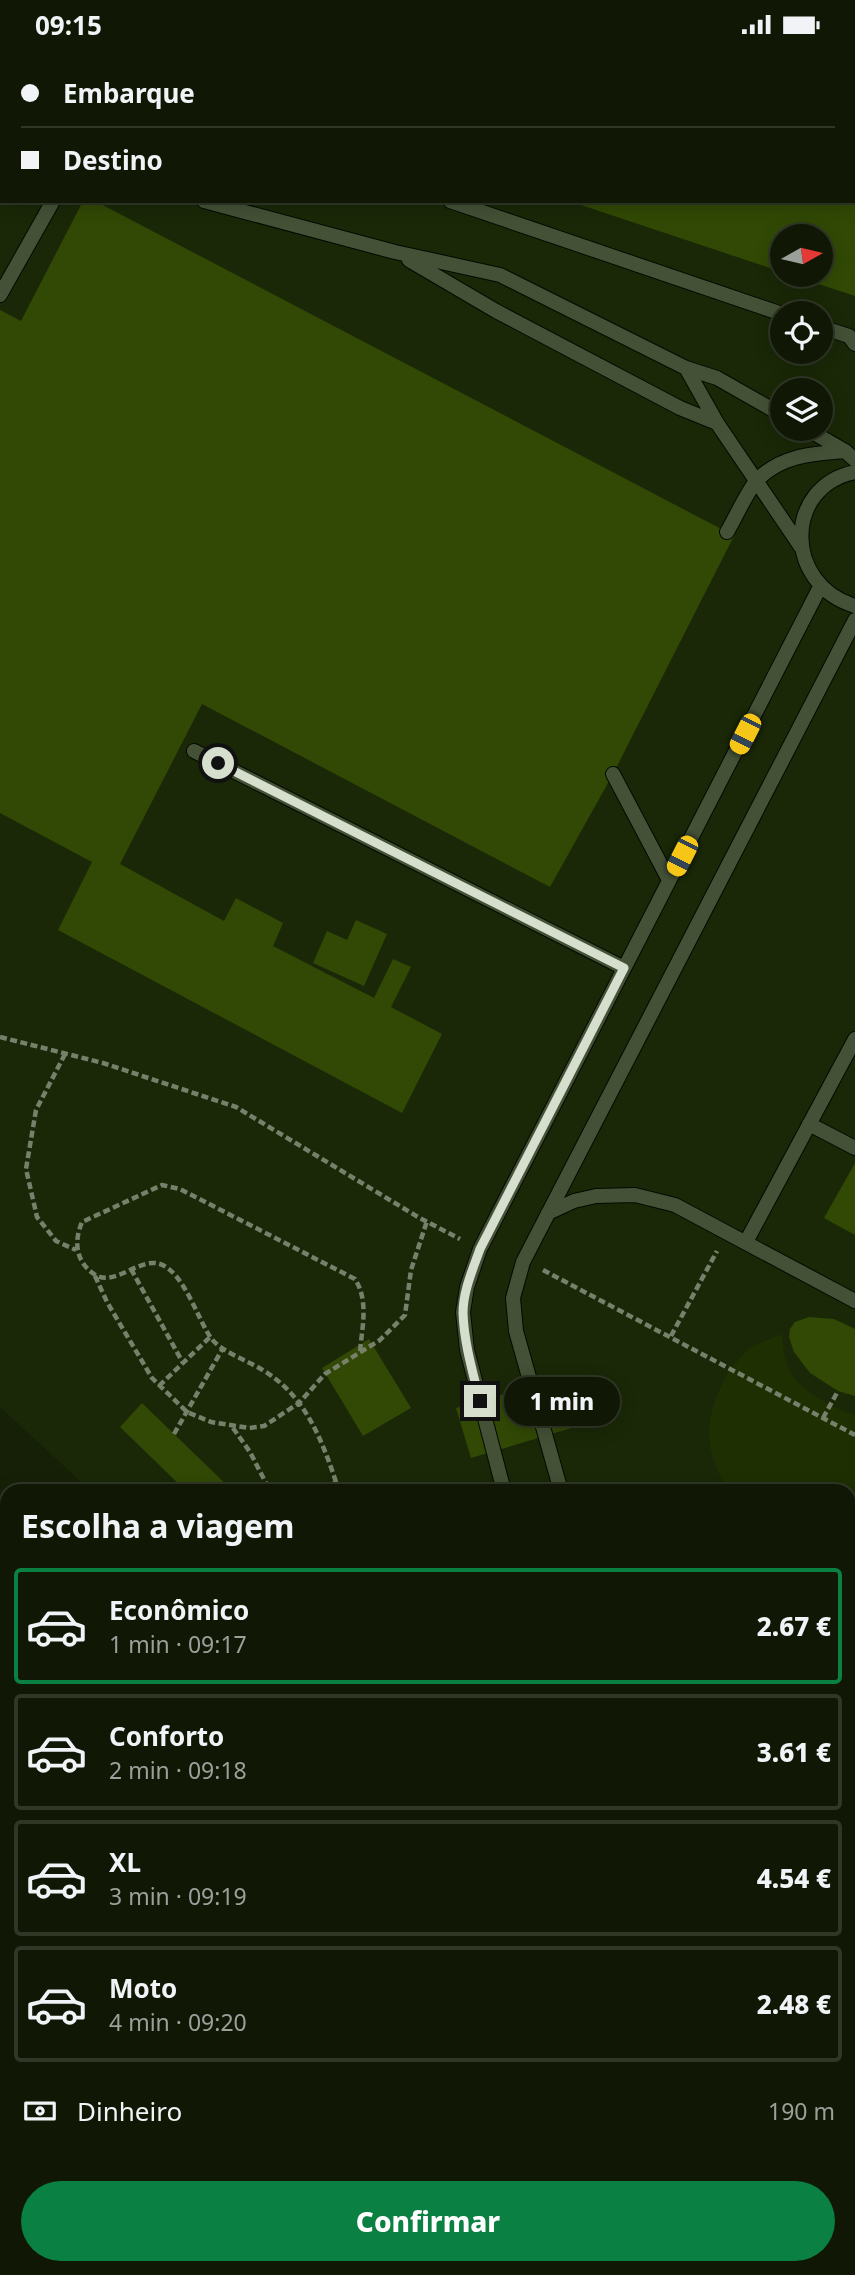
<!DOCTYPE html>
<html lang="pt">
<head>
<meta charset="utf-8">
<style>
  :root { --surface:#101805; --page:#19210f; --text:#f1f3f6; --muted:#9ca09a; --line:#303727; --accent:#0b8043 }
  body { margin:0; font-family:"Noto Sans",sans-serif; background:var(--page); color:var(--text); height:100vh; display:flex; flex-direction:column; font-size:26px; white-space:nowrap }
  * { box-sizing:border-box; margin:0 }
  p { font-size:23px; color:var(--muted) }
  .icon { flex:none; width:38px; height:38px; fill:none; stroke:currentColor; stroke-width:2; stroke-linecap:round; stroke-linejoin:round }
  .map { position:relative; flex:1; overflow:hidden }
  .sheet { position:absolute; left:0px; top:1435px; width:856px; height:791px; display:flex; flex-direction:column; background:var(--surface); border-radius:21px 21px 0 0; box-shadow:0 4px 18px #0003,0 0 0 2px var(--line) }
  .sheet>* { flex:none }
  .top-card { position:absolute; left:0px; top:0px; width:856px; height:154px; box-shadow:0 4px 18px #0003,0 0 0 2px var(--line); display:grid; align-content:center; height:154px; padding:0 21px; background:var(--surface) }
  .needle { width:46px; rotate:82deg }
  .tools { position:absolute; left:770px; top:175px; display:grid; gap:14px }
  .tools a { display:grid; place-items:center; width:63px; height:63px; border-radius:50%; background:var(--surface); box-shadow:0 4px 18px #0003,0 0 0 2px var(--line); font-size:35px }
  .end { position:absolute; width:32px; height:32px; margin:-16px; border:9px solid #d6dece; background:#111; box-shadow:0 0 0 4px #111 }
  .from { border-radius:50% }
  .bubble { position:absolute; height:49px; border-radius:24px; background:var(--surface); box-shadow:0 4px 18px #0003,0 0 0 2px var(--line); font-size:23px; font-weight:800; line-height:49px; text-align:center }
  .car { position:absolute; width:21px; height:42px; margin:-21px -10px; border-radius:9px; box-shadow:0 0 5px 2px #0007; background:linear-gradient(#f5c518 24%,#345 0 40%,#f5c518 0 76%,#345 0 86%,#f5c518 0) }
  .top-card b { display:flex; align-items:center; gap:24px; height:66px; font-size:26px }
  .top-card b+b { border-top:2px solid var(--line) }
  .top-card i { width:18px; height:18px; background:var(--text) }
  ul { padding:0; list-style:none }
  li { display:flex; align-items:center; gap:21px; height:116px; margin:0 14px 10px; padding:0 7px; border:4px solid var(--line); border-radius:7px }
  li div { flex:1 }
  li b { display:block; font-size:26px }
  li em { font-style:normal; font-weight:800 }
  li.selected { border-color:var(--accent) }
  li>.icon { width:63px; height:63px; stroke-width:1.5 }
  h2 { padding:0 21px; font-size:32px; line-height:84px }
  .pay { display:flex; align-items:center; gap:18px; height:77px; padding:0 21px; font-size:26px }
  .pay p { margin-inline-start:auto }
  .cta { display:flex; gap:14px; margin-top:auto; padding:14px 21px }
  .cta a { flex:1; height:80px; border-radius:42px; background:var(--accent); color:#fff; font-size:28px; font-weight:800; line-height:80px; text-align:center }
  .status { display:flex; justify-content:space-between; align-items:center; height:49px; padding:0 35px; background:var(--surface); direction:ltr }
  .status svg { height:19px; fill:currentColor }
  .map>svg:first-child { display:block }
</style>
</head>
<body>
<div class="status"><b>09:15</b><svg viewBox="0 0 49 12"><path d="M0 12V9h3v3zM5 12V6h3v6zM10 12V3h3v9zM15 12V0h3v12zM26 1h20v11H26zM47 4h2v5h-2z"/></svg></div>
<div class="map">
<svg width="855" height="2226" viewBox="0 0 855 2226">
  <rect width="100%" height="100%" fill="#162007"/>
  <path fill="#1a2807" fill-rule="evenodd" d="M88,0H855V1609L849,1613V1442H91L0,1358V27H2V152H854V2H87ZM782,187H821V226H782ZM782,264H821V303H782ZM782,341H821V380H782Z"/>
  <path fill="#1e2f02" d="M782,1285C783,1296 784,1308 788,1318C796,1340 834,1360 855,1366V1482L849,1484V1442H727C721,1429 714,1415 711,1401C703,1366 722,1325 747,1302C756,1294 771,1290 782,1285Z
    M0,1661L7,1666V2165L0,2174Z"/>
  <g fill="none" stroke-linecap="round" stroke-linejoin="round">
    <path stroke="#030b00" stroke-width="10" d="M0,1652L7,1657
      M519,2219L520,2226"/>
  </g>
  <path fill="#314905" d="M83,152H95L727,483L735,485L613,725L550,838L202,655L120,815L224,872L236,849L283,874L273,897L374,949L393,910L411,918L391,958L442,985L402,1064L58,881L92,813L0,764V261L21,272Z
    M569,152H855V247L791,226H821V187H782V223Z
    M356,871L387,885L364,937L313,914L327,882L347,891Z
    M855,1114V1186L824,1169Z
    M809,1268L834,1270L855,1280V1347L838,1342L810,1324L794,1303L789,1288L790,1280L795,1273Z
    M369,1290L411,1359L363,1387L322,1319Z
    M560,1329L575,1378L471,1409L456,1359Z
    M142,1354L174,1385L233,1442H186L120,1378Z
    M855,1847V1901L849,1904V1850Z
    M849,1916L855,1930V1966L849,1968Z
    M119,2219H147L151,2226H123Z"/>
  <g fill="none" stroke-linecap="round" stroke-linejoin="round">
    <defs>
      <path id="service" d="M65,2L66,0
        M366,2V0
        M0,18L2,19
        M0,99H2
        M204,152L395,203L500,226L686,319L717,329L782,366
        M450,152L782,265
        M409,211L496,262L680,359L717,374L801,498
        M0,246L53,152
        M821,278L849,287L855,295
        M686,319L717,374
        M807,380L845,402L855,411
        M855,423C784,437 783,535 855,557
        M727,483C735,470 748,440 758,430C783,406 812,405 845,402
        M194,702L624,919
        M613,725L669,831
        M809,1075L855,1099
        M548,1164L574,1152L596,1147L635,1146L675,1156L855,1252
        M746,1193L855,990
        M504,1442L467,1301L463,1263L467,1238L480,1200L820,538
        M561,1442L516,1282L513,1249L523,1213L855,571"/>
      <path id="minor" d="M849,1645L855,1640
        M849,1755L855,1751
        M0,2212L7,2204"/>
    </defs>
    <use href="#service" stroke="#030a00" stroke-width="16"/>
    <use href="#minor" stroke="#030a00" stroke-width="19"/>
    <path stroke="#77806b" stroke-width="4.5" stroke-dasharray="7 3.5" stroke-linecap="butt" d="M0,988L103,1014L236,1058L418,1168L460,1190
      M65,1005L36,1061L26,1120L37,1168L56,1192L76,1201
      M131,1220L183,1314
      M543,1221L855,1386
      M95,1227L107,1253L152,1329L187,1363L211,1373L249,1379L264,1377L299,1354L325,1325L380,1291L405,1266L411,1221L427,1172
      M671,1287L717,1202
      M159,1337L210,1288
      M823,1369L838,1342
      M233,1379L250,1403L270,1442
      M174,1385L223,1299
      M336,1433C321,1388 304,1345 261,1320C248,1312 220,1302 211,1289C198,1271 184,1223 160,1215C139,1208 114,1239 94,1225C75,1212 74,1192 82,1173L162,1136L180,1140L355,1230C369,1252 362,1278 360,1303
      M322,1442L336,1433L344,1442"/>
    <use href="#service" stroke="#445136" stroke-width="14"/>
    <use href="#minor" stroke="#445136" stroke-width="18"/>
  </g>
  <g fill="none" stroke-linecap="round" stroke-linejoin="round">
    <path stroke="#d6dece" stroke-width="9" d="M218,714L624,919L480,1200C473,1220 463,1242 463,1264C464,1294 473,1324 480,1352"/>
  </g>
</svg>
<div class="tools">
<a><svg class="needle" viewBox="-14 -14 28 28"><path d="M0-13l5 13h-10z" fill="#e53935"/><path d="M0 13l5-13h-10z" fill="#9ca09a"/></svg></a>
<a><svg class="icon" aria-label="locate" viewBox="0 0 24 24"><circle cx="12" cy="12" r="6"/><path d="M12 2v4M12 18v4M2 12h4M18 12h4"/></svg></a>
<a><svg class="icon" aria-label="layers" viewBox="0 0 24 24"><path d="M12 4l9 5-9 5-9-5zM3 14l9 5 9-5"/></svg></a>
</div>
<i class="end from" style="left:218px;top:714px"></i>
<i class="end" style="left:480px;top:1352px"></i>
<div class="bubble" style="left:504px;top:1328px;width:116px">1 min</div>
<i class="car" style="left:745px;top:685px;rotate:207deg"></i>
<i class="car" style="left:682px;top:807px;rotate:207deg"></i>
<div class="top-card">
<b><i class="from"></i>Embarque</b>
<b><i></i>Destino</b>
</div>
<section class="sheet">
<h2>Escolha a viagem</h2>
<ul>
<li class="selected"><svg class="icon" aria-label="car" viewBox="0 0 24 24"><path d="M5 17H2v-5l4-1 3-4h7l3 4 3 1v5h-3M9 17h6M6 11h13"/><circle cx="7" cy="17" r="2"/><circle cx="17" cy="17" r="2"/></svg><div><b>Econômico</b><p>1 min · 09:17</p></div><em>2.67 €</em></li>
<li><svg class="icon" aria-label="car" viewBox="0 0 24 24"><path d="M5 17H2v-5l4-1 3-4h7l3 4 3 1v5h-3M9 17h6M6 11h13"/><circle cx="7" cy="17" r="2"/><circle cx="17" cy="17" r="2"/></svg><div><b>Conforto</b><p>2 min · 09:18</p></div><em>3.61 €</em></li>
<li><svg class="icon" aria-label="car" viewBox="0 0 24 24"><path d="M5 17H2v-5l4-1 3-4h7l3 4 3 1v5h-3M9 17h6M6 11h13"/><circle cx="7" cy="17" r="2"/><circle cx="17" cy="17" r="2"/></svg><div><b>XL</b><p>3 min · 09:19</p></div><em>4.54 €</em></li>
<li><svg class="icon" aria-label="car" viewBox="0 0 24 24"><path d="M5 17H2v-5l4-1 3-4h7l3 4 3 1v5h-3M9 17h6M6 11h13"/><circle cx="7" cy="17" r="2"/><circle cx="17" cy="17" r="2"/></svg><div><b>Moto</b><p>4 min · 09:20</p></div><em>2.48 €</em></li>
</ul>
<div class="pay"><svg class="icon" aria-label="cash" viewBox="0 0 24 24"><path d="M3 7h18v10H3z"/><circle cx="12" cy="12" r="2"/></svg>Dinheiro<p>190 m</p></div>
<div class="cta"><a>Confirmar</a></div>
</section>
</div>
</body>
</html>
